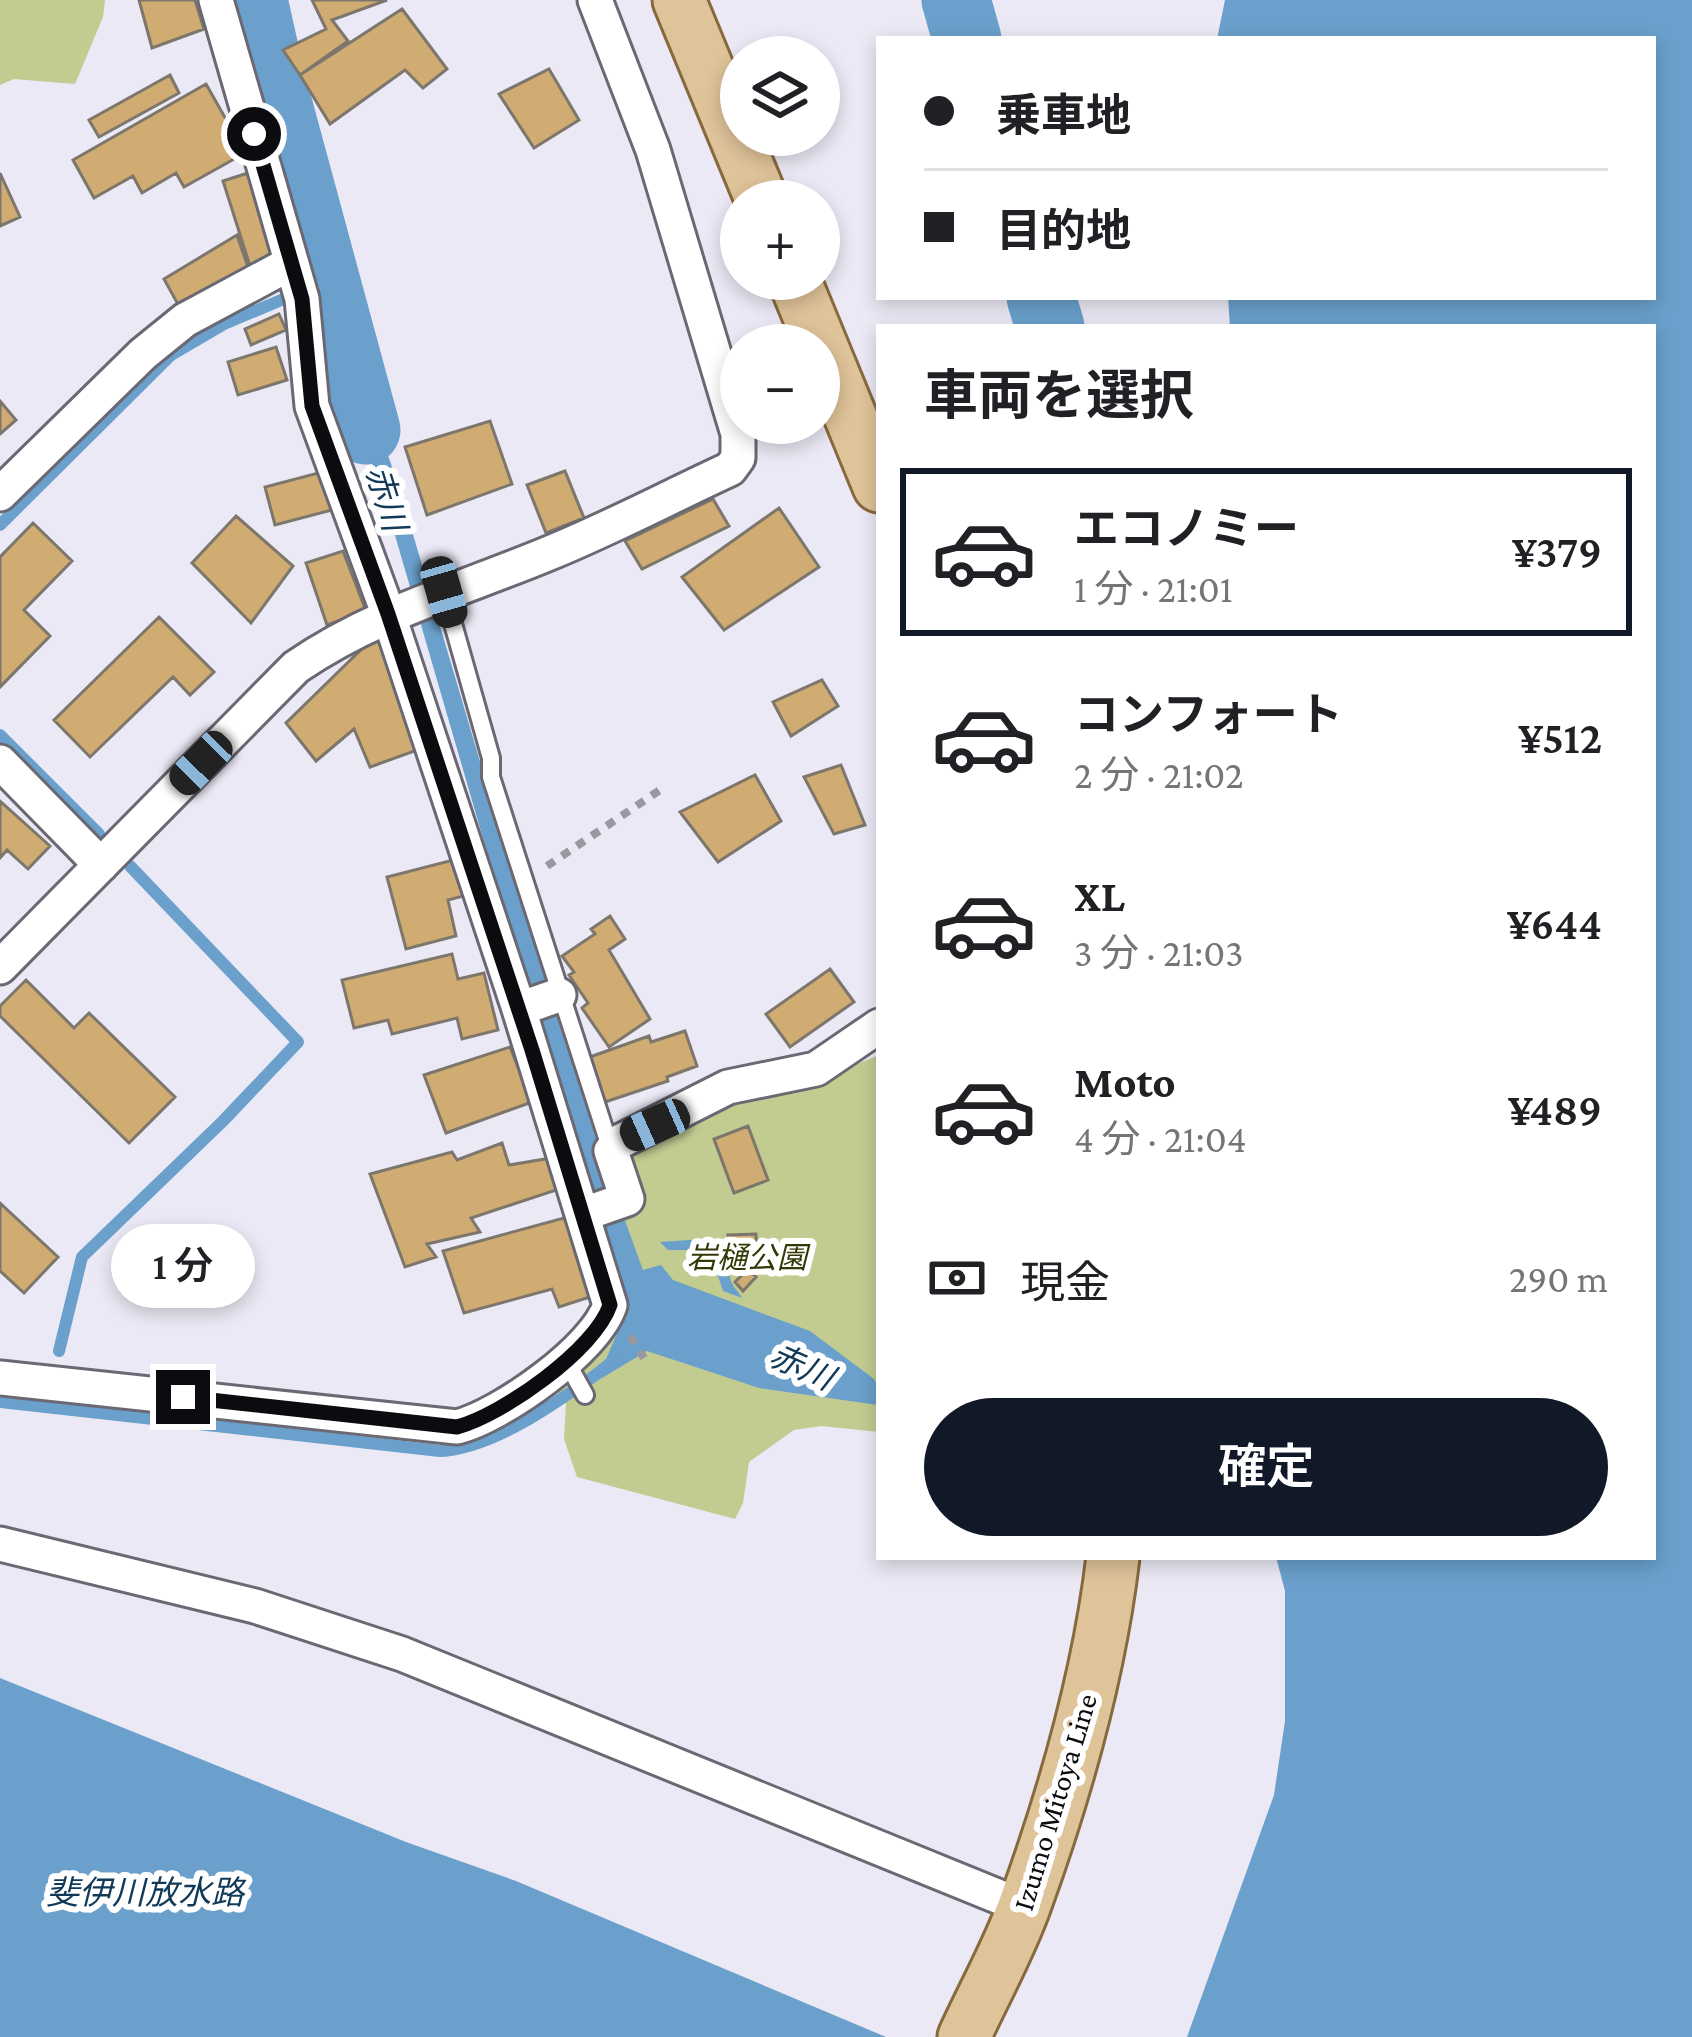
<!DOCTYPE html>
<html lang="ja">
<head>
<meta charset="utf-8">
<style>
  :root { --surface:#fff; --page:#f2f2f2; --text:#202124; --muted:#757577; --line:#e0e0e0; --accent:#111827 }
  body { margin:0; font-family:"Crimson Pro","Noto Sans JP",serif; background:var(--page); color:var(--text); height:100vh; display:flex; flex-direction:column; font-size:45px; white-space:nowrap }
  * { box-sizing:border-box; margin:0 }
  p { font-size:39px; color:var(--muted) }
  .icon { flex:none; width:66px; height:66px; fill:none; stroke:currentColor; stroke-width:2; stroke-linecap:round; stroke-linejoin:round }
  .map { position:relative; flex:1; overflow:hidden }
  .sheet { position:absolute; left:876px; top:324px; width:780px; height:1236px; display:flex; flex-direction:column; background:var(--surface); border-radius:0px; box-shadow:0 6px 18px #0003 }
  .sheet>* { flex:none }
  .guide { position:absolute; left:876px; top:36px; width:780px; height:264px; border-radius:0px; box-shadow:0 6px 18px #0003; display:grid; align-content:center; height:264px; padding:0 48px; background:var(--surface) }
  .tools { position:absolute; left:720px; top:36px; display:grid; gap:24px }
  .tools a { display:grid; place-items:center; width:120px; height:120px; border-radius:50%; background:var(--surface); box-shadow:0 6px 18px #0003; font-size:60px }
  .end { position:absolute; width:54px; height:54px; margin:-27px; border:15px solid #0c0c10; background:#fff; box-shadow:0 0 0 6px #fff }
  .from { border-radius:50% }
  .bubble { position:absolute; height:84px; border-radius:42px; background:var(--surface); box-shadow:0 6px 18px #0003; font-size:39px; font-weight:600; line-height:84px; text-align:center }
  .car { position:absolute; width:36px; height:72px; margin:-36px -18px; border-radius:15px; box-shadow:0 0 9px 3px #0007; background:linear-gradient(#222 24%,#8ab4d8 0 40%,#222 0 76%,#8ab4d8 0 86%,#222 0) }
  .guide b { display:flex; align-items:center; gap:42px; height:114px; font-size:45px }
  .guide b+b { border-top:3px solid var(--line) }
  .guide i { width:30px; height:30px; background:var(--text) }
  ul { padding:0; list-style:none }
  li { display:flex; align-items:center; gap:36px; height:168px; margin:0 24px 18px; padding:0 24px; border:6px solid transparent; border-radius:0px }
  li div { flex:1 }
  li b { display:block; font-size:45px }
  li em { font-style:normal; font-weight:600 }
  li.selected { border-color:var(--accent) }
  li>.icon { width:108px; height:108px; stroke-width:1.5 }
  h2 { padding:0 48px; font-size:54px; line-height:144px }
  .pay { display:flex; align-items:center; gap:30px; height:132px; padding:0 48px; font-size:45px }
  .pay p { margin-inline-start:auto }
  .action { display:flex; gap:24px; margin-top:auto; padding:24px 48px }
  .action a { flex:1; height:138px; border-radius:72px; background:var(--accent); color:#fff; font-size:48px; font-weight:600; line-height:138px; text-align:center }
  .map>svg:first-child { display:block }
</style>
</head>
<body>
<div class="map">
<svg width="1692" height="2037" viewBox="0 0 1692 2037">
  <rect width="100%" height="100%" fill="#eae9f5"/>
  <path fill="#c2cc91" d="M0,0H105L103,17L75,84L14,79L0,85Z
    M879,1055V1432L821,1426L794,1430L749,1462L743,1503L735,1519L577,1477L564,1439L566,1403L557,1390L593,1362L614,1332L591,1194L616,1186L629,1148L713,1105L804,1086Z"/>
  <path fill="#6aa0cb" d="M1225,0H1692V2037H1187L1274,1795L1285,1721V1591L1276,1557H1653V327H1230L1228,297H1653V39H1217Z
    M348,340L399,487L484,775L480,777L604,1163L643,1270L661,1265L673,1280L810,1331L874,1379L879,1388L878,1405L759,1388L647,1351L602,1378L596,1367L606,1359L623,1320L618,1270L534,1014L383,494L330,347Z
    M704,1239C726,1247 724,1262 731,1281C733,1287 739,1292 742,1298L723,1291C709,1250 714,1250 668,1250L660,1242Z
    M0,1678L406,1842L516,1881L886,2037H0Z"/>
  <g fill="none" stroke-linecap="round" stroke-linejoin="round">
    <path stroke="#6aa0cb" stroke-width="12" d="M320,283L327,280
      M0,525L171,355L224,324L286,298
      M0,735L99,834
      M59,1351L82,1257L223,1121L298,1042L130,866
      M0,1402L440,1451C497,1448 566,1396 612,1363"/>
    <path stroke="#6aa0cb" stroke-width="69" d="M253,0L270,76L366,430
      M956,0L967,39
      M1041,297L1050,327"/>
  </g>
  <path fill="#d0ab72" stroke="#7c766c" stroke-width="3" d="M139,0H195L204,29L152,48Z
    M312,0H387L332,20L348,41L300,75L283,50L326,29Z
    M402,9L447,69L423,88L405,70L330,124L300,75Z
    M549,69L579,120L534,148L499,94Z
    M170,75L179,93L99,137L89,120Z
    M206,84L245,153L184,187L176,173L142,193L133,176L94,198L73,160Z
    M0,173L20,217L0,226Z
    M248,173L275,258L250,266L223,181Z
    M237,235L248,267L180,308L164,279Z
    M279,314L286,330L251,345L245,329Z
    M276,347L287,380L238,395L228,362Z
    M0,401L16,420L0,434Z
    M490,421L512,484L427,515L405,447Z
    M565,471L584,518L546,533L527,485Z
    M322,472L332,510L275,525L265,487Z
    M713,499L729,526L642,569L625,541Z
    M779,508L819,567L724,630L682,577Z
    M236,516L293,566L251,623L192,563Z
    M33,523L72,561L24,610L50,636L0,687V557Z
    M343,551L366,611L327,625L306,563Z
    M159,617L214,672L190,695L173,677L90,757L54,720Z
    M375,636L398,652L420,749L370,767L354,729L316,761L286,723Z
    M822,680L838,706L791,736L773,702Z
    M841,765L865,825L834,834L804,777Z
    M755,775L781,821L718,862L680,812Z
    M0,801L50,846L28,869L7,850L0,858Z
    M457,859L467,895L448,900L456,936L406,949L387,877Z
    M610,916L625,939L609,950L650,1019L609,1047L582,1008L588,1003L569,975L574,972L562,956L595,934L591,929Z
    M452,954L458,979L484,973L498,1030L462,1039L457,1018L392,1034L388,1020L354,1028L342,980Z
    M830,969L854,1002L790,1047L766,1014Z
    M26,980L74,1028L89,1013L175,1097L129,1143L0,1016V1006Z
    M685,1031L697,1066L667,1077L668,1081L602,1103L587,1058L649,1036L651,1042Z
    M510,1047L532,1102L446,1133L424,1075Z
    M748,1126L768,1180L734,1193L714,1139Z
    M502,1143L509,1165L551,1158L559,1189L471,1218L480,1232L427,1244L436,1257L405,1267L370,1174L452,1152L457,1160Z
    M0,1203L58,1257L24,1293L0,1271Z
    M564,1218L599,1294L559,1307L552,1289L464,1313L443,1251Z
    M756,1234L757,1262L730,1263L728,1235Z
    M748,1269L756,1277L743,1291L735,1282Z"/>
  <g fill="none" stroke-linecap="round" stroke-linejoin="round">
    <defs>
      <path id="service" d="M444,592L491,758V777L611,1150
        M565,1359L585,1395"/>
      <path id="minor" d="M0,494L143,354L185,320L291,263
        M0,762L101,865
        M0,967L296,667C373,614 460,590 547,554C609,529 669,497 730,469L738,458V434L653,150L595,0
        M519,1009L559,995
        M584,1214L627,1199L611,1151L619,1142L728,1087L816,1069L879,1026
        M0,1378L457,1427C501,1416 596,1349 610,1305L519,1009L388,613L312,406L302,299L216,0
        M0,1544L255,1606L402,1654L1024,1907"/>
      <path id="primary" d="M679,0L762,201
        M794,279L879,486
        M964,2037C984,1993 1009,1949 1025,1904C1066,1791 1099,1676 1113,1557"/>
    </defs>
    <use href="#service" stroke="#6a6973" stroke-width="22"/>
    <use href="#minor" stroke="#6a6973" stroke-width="39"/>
    <use href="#primary" stroke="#88693d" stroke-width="57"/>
    <path stroke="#9998a1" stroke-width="8" stroke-dasharray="9 9" stroke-linecap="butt" d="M547,866L660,790
      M630,1336L644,1358"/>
    <use href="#service" stroke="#fff" stroke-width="16"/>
    <use href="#minor" stroke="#fff" stroke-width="33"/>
    <use href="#primary" stroke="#dfc399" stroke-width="51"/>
  </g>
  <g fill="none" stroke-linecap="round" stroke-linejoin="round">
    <path stroke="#0c0c10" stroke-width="15" d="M183,1397L457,1427C502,1415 595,1350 610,1305L532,1050L388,614L312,406L302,299L254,134"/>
  </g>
  <g text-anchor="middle" stroke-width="12" stroke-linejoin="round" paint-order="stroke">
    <g font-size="30" font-style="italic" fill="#343907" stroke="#fff">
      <text x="747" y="1268">岩樋公園</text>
    </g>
    <g font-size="30" fill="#0c0c10" stroke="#fff">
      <text transform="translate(1055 1802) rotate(-73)" y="10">Izumo Mitoya Line</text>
    </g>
    <g font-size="33" font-style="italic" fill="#103a58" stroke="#fff">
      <text transform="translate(387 498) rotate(73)" y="12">赤川</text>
      <text transform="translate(802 1366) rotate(24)" y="12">赤川</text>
      <text x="145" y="1904">斐伊川放水路</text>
    </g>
  </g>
</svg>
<div class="tools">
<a><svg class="icon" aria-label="layers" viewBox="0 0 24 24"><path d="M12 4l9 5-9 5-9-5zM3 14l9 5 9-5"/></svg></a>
<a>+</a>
<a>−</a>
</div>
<i class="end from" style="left:254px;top:134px"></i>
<i class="end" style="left:183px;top:1397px"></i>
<div class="bubble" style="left:111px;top:1224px;width:144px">1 分</div>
<i class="car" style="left:444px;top:592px;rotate:164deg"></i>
<i class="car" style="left:201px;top:763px;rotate:224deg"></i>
<i class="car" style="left:655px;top:1125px;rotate:246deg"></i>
<div class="guide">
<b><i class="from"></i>乗車地</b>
<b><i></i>目的地</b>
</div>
<section class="sheet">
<h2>車両を選択</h2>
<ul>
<li class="selected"><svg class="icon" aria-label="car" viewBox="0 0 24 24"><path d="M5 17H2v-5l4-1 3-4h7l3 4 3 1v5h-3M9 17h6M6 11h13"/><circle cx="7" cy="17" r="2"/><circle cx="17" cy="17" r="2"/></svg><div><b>エコノミー</b><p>1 分 · 21:01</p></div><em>¥379</em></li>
<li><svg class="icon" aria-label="car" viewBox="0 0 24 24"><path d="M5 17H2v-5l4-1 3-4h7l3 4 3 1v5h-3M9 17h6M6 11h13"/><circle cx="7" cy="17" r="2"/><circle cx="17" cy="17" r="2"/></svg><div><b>コンフォート</b><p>2 分 · 21:02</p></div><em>¥512</em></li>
<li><svg class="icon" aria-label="car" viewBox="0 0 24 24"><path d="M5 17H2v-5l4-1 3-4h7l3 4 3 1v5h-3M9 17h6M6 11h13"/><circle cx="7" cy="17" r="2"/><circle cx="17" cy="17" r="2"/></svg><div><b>XL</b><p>3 分 · 21:03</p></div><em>¥644</em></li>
<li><svg class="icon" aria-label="car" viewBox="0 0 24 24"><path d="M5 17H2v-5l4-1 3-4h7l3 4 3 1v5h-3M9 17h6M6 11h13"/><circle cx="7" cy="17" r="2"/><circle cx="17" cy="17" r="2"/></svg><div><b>Moto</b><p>4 分 · 21:04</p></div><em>¥489</em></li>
</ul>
<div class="pay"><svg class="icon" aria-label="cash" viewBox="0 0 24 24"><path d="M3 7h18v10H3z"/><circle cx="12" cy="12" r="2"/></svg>現金<p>290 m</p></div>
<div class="action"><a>確定</a></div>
</section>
</div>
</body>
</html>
